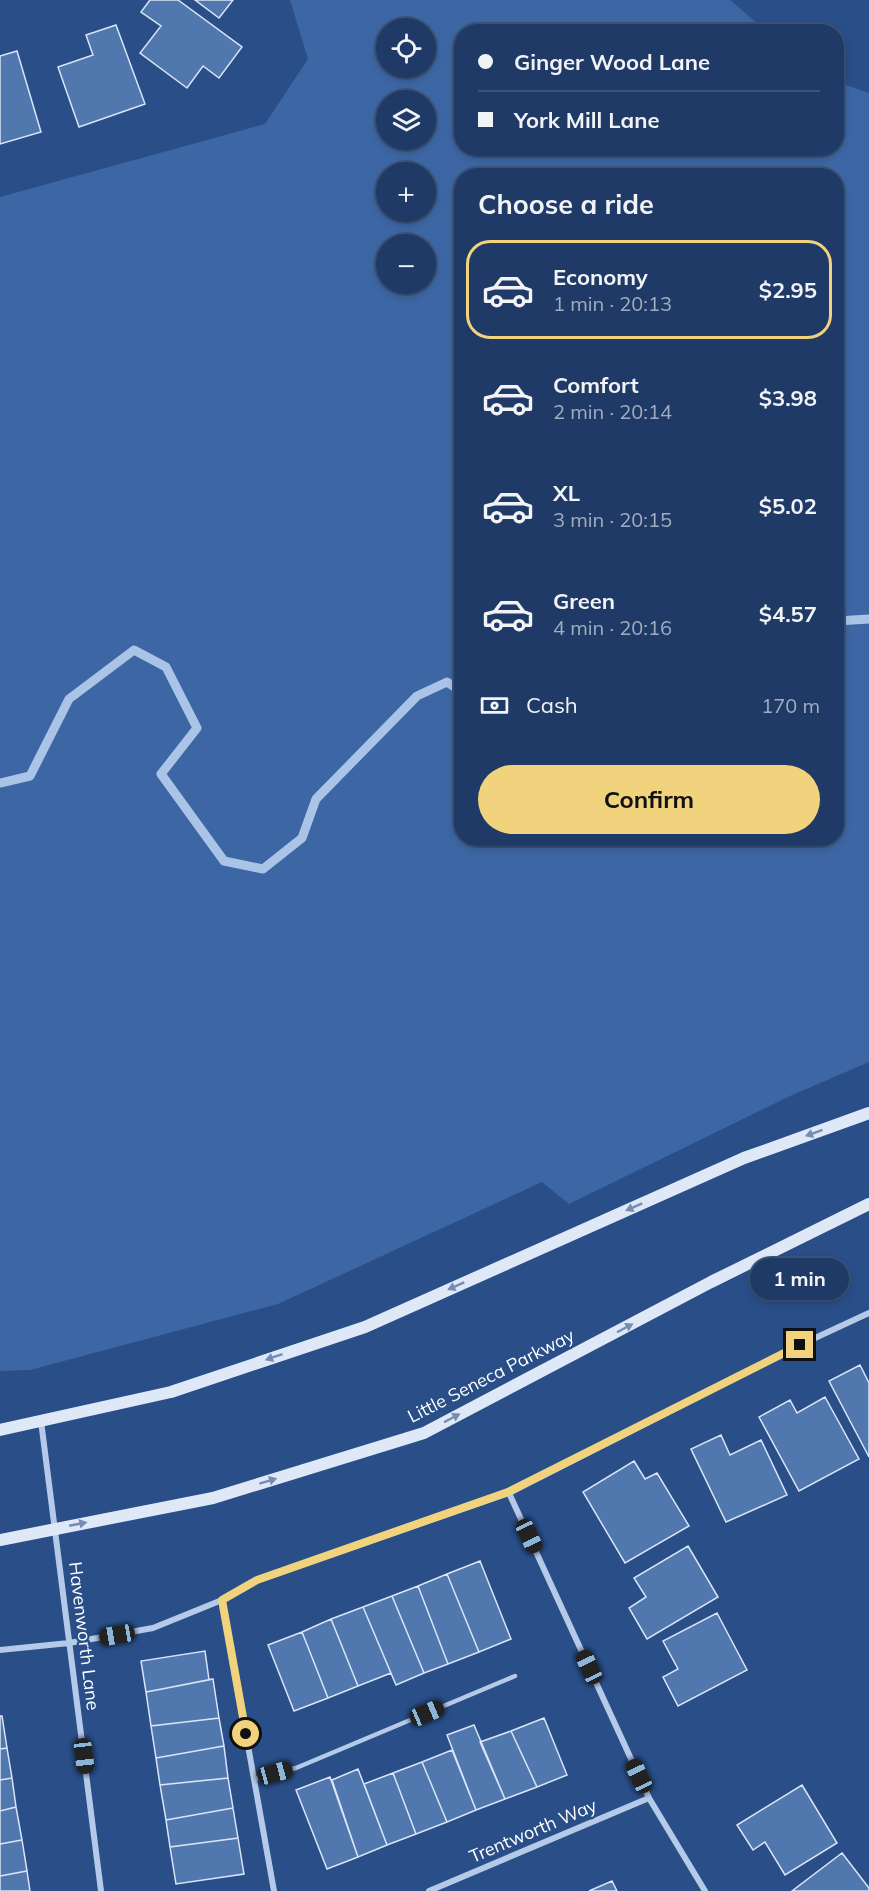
<!DOCTYPE html>
<html lang="en">
<head>
<meta charset="utf-8">
<style>
  :root { --surface:#1f3a66; --page:#27416c; --text:#f1f3f6; --muted:#a1adbf; --line:#3c547a; --accent:#f0d37c }
  body { margin:0; font-family:Mulish,sans-serif; background:var(--page); color:var(--text); height:100vh; display:flex; flex-direction:column; font-size:22px; white-space:nowrap }
  * { box-sizing:border-box; margin:0 }
  p { font-size:20px; color:var(--muted) }
  .icon { flex:none; width:33px; height:33px; fill:none; stroke:currentColor; stroke-width:2; stroke-linecap:round; stroke-linejoin:round }
  .map { position:relative; flex:1; overflow:hidden }
  .side { position:absolute; left:454px; top:168px; width:390px; height:678px; display:flex; flex-direction:column; background:var(--surface); border-radius:24px; box-shadow:0 3px 9px #0003,0 0 0 2px var(--line) }
  .side>* { flex:none }
  .banner { position:absolute; left:454px; top:24px; width:390px; height:132px; border-radius:24px; box-shadow:0 3px 9px #0003,0 0 0 2px var(--line); display:grid; align-content:center; height:132px; padding:0 24px; background:var(--surface) }
  .tools { position:absolute; left:376px; top:18px; display:grid; gap:12px }
  .tools a { display:grid; place-items:center; width:60px; height:60px; border-radius:50%; background:var(--surface); box-shadow:0 3px 9px #0003,0 0 0 2px var(--line); font-size:30px }
  .end { position:absolute; width:27px; height:27px; margin:-14px; border:8px solid #f0d37c; background:#111; box-shadow:0 0 0 3px #111 }
  .from { border-radius:50% }
  .bubble { position:absolute; height:42px; border-radius:21px; background:var(--surface); box-shadow:0 3px 9px #0003,0 0 0 2px var(--line); font-size:20px; font-weight:700; line-height:42px; text-align:center }
  .car { position:absolute; width:18px; height:36px; margin:-18px -9px; border-radius:8px; box-shadow:0 0 4px 2px #0007; background:linear-gradient(#222 24%,#8ab4d8 0 40%,#222 0 76%,#8ab4d8 0 86%,#222 0) }
  .banner b { display:flex; align-items:center; gap:21px; height:57px; font-size:22px }
  .banner b+b { border-top:2px solid var(--line) }
  .banner i { width:15px; height:15px; background:var(--text) }
  ul { padding:0; list-style:none }
  li { display:flex; align-items:center; gap:18px; height:99px; margin:0 12px 9px; padding:0 12px; border:3px solid transparent; border-radius:24px }
  li div { flex:1 }
  li b { display:block; font-size:22px }
  li em { font-style:normal; font-weight:700 }
  li.active { border-color:var(--accent) }
  li>.icon { width:54px; height:54px; stroke-width:1.5 }
  h2 { padding:0 24px; font-size:27px; line-height:72px }
  .pay { display:flex; align-items:center; gap:15px; height:66px; padding:0 24px; font-size:22px }
  .pay p { margin-inline-start:auto }
  .action { display:flex; gap:12px; margin-top:auto; padding:12px 24px }
  .action a { flex:1; height:69px; border-radius:36px; background:var(--accent); color:#111; font-size:24px; font-weight:700; line-height:69px; text-align:center }
  .map>svg:first-child { display:block }
</style>
</head>
<body>
<div class="map">
<svg width="869" height="1891" viewBox="0 0 869 1891">
  <rect width="100%" height="100%" fill="#294e88"/>
  <path fill="#3d67a4" fill-rule="evenodd" d="M290,0H730L766,31L462,32V148H837V82L869,93V1062L790,1096L569,1204L542,1182L278,1304L30,1370L0,1371V197L265,124L308,59ZM387,28H426V68H387ZM387,100H426V140H387ZM387,172H426V212H387ZM462,176H837V838H462ZM387,244H426V284H387Z"/>
  <g fill="none" stroke-linecap="round" stroke-linejoin="round">
    <path stroke="#aac4e8" stroke-width="9" d="M837,621L869,619
      M0,783L30,776L69,699L134,650L166,667L197,728L161,774L224,861L263,869L302,838L316,799L417,696L447,682L462,692"/>
  </g>
  <path fill="#5177af" stroke="#d9e5f7" stroke-width="1.5" d="M150,0H178L242,47L219,78L203,66L187,88L140,53L161,26L141,12Z
    M195,0H233L219,18Z
    M116,25L145,104L79,127L58,67L93,55L86,35Z
    M17,51L41,132L0,144V56Z
    M860,1365L869,1383V1457L829,1381Z
    M825,1397L859,1459L799,1491L759,1417L790,1400L797,1413Z
    M721,1435L730,1455L761,1440L787,1495L726,1522L691,1449Z
    M634,1461L645,1479L657,1473L689,1526L625,1563L583,1492Z
    M688,1546L718,1597L647,1639L629,1608L646,1597L634,1578Z
    M480,1561L511,1639L479,1652L447,1574Z
    M447,1574L479,1652L448,1664L418,1586Z
    M418,1586L448,1664L424,1673L392,1596Z
    M392,1596L424,1673L396,1685L363,1607Z
    M363,1607L391,1673L358,1686L331,1619Z
    M717,1613L747,1670L678,1706L663,1677L678,1669L663,1641Z
    M331,1619L358,1686L328,1698L302,1632Z
    M302,1632L328,1698L294,1711L268,1645Z
    M205,1651L209,1680L146,1692L141,1661Z
    M213,1679L219,1718L151,1726L146,1692Z
    M0,1716H2L7,1748L0,1749Z
    M219,1718L224,1746L156,1758L151,1726Z
    M544,1718L567,1775L537,1787L511,1731Z
    M474,1725L505,1799L476,1810L447,1735Z
    M511,1731L537,1787L505,1799L480,1742Z
    M224,1746L228,1778L160,1785L156,1758Z
    M7,1748L12,1778L0,1780V1749Z
    M452,1750L476,1810L447,1822L422,1762Z
    M422,1762L447,1822L416,1834L393,1773Z
    M358,1769L387,1845L358,1857L332,1780Z
    M393,1773L416,1834L387,1845L364,1784Z
    M330,1777L358,1857L327,1869L296,1790Z
    M12,1778L16,1807L0,1811V1780Z
    M228,1778L233,1808L166,1820L160,1785Z
    M802,1785L837,1843L785,1875L765,1842L753,1850L737,1825Z
    M16,1807L22,1840L0,1844V1811Z
    M233,1808L238,1838L170,1847L166,1820Z
    M238,1838L244,1874L176,1884L170,1847Z
    M22,1840L27,1871L0,1876V1844Z
    M842,1853L869,1888V1891H792Z
    M27,1871L30,1891H0V1876Z
    M612,1881L617,1891H589Z"/>
  <g fill="none" stroke-linecap="round" stroke-linejoin="round">
    <path stroke="#b5cae8" stroke-width="4.5" d="M254,1779L296,1768L515,1676"/>
    <path stroke="#b5cae8" stroke-width="6" d="M41,1421L101,1891
      M509,1493L649,1798L705,1891
      M222,1600L274,1891
      M0,1650L69,1643L153,1628L222,1600L257,1580L509,1493L800,1345L869,1313
      M429,1891L649,1798"/>
    <path stroke="#dfe8f7" stroke-width="12" d="M0,1430L171,1392L365,1327L744,1158L869,1113
      M0,1540L213,1498L424,1433L711,1282L869,1204"/>
  </g>
  <defs><path id="oneway-solid" d="M-6-.8H1V-3.2L6.5 0L1 3.2V.8H-6Z" transform="scale(1.5)"/></defs>
  <g fill="#728cb4">
    <use href="#oneway-solid" transform="translate(814 1133) rotate(160)"/>
    <use href="#oneway-solid" transform="translate(634 1207) rotate(156)"/>
    <use href="#oneway-solid" transform="translate(456 1286) rotate(156)"/>
    <use href="#oneway-solid" transform="translate(625 1328) rotate(-28)"/>
    <use href="#oneway-solid" transform="translate(274 1357) rotate(161)"/>
    <use href="#oneway-solid" transform="translate(452 1418) rotate(-28)"/>
    <use href="#oneway-solid" transform="translate(268 1481) rotate(-17)"/>
    <use href="#oneway-solid" transform="translate(78 1524) rotate(-11)"/>
  </g>
  <g fill="none" stroke-linecap="round" stroke-linejoin="round">
    <path stroke="#f0d37c" stroke-width="8" d="M246,1734L222,1600L257,1580L508,1492L800,1345"/>
  </g>
  <g text-anchor="middle" stroke-width="4.5" stroke-linejoin="round" paint-order="stroke">
    <g font-size="18" fill="#fff" stroke="#294e88">
      <text transform="translate(491 1376) rotate(-27)" y="6">Little Seneca Parkway</text>
      <text transform="translate(84 1636) rotate(83)" y="6">Havenworth Lane</text>
      <text transform="translate(533 1831) rotate(-23)" y="6">Trentworth Way</text>
    </g>
  </g>
</svg>
<div class="tools">
<a><svg class="icon" aria-label="locate" viewBox="0 0 24 24"><circle cx="12" cy="12" r="6"/><path d="M12 2v4M12 18v4M2 12h4M18 12h4"/></svg></a>
<a><svg class="icon" aria-label="layers" viewBox="0 0 24 24"><path d="M12 4l9 5-9 5-9-5zM3 14l9 5 9-5"/></svg></a>
<a>+</a>
<a>−</a>
</div>
<i class="end from" style="left:246px;top:1734px"></i>
<i class="end" style="left:800px;top:1345px"></i>
<div class="bubble" style="left:750px;top:1258px;width:99px">1 min</div>
<i class="car" style="left:529px;top:1536px;rotate:155deg"></i>
<i class="car" style="left:117px;top:1635px;rotate:260deg"></i>
<i class="car" style="left:589px;top:1667px;rotate:335deg"></i>
<i class="car" style="left:427px;top:1713px;rotate:67deg"></i>
<i class="car" style="left:84px;top:1756px;rotate:173deg"></i>
<i class="car" style="left:275px;top:1773px;rotate:75deg"></i>
<i class="car" style="left:639px;top:1776px;rotate:335deg"></i>
<div class="banner">
<b><i class="from"></i>Ginger Wood Lane</b>
<b><i></i>York Mill Lane</b>
</div>
<section class="side">
<h2>Choose a ride</h2>
<ul>
<li class="active"><svg class="icon" aria-label="car" viewBox="0 0 24 24"><path d="M5 17H2v-5l4-1 3-4h7l3 4 3 1v5h-3M9 17h6M6 11h13"/><circle cx="7" cy="17" r="2"/><circle cx="17" cy="17" r="2"/></svg><div><b>Economy</b><p>1 min · 20:13</p></div><em>$2.95</em></li>
<li><svg class="icon" aria-label="car" viewBox="0 0 24 24"><path d="M5 17H2v-5l4-1 3-4h7l3 4 3 1v5h-3M9 17h6M6 11h13"/><circle cx="7" cy="17" r="2"/><circle cx="17" cy="17" r="2"/></svg><div><b>Comfort</b><p>2 min · 20:14</p></div><em>$3.98</em></li>
<li><svg class="icon" aria-label="car" viewBox="0 0 24 24"><path d="M5 17H2v-5l4-1 3-4h7l3 4 3 1v5h-3M9 17h6M6 11h13"/><circle cx="7" cy="17" r="2"/><circle cx="17" cy="17" r="2"/></svg><div><b>XL</b><p>3 min · 20:15</p></div><em>$5.02</em></li>
<li><svg class="icon" aria-label="car" viewBox="0 0 24 24"><path d="M5 17H2v-5l4-1 3-4h7l3 4 3 1v5h-3M9 17h6M6 11h13"/><circle cx="7" cy="17" r="2"/><circle cx="17" cy="17" r="2"/></svg><div><b>Green</b><p>4 min · 20:16</p></div><em>$4.57</em></li>
</ul>
<div class="pay"><svg class="icon" aria-label="cash" viewBox="0 0 24 24"><path d="M3 7h18v10H3z"/><circle cx="12" cy="12" r="2"/></svg>Cash<p>170 m</p></div>
<div class="action"><a>Confirm</a></div>
</section>
</div>
</body>
</html>
